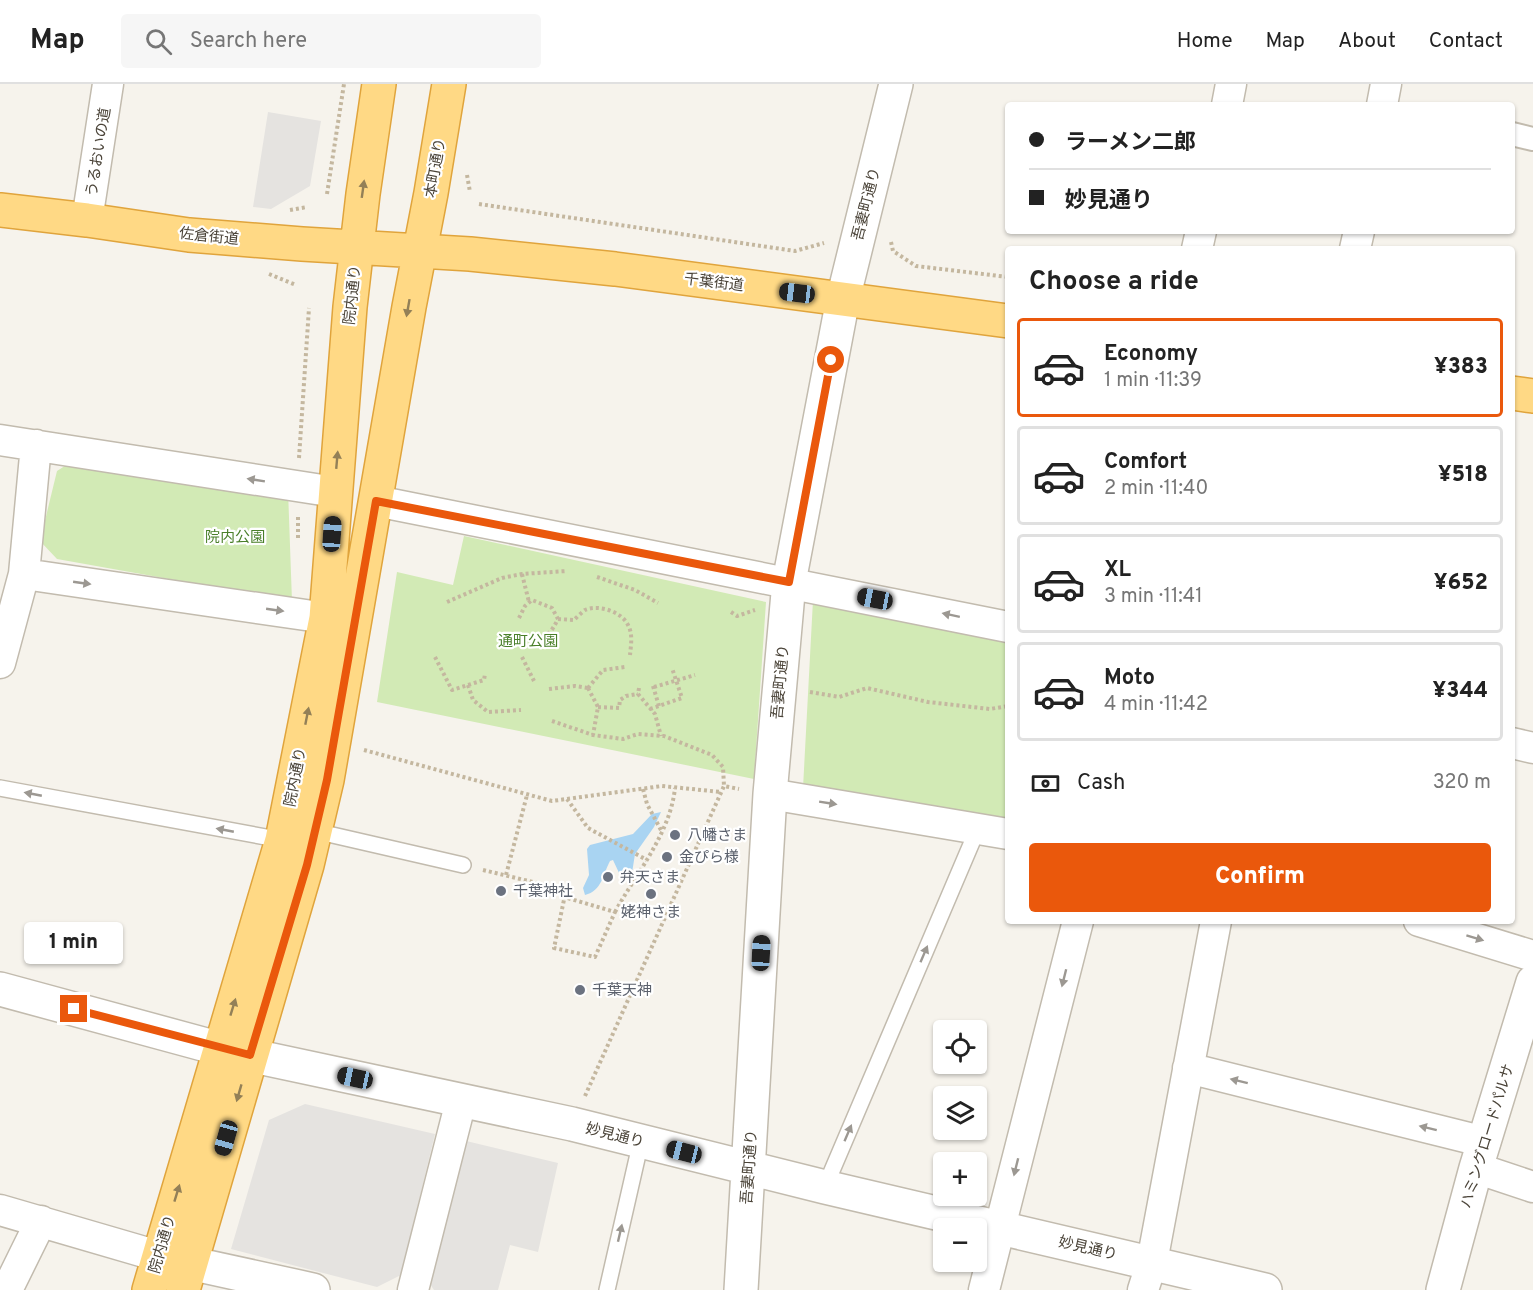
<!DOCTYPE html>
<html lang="en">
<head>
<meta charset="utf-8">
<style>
  :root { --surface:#fff; --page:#f6f6f6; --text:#222; --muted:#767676; --line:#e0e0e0; --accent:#ea580c }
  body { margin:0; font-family:Overpass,"Noto Sans JP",sans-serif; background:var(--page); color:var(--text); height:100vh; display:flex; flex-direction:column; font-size:22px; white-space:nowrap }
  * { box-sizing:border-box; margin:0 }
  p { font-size:20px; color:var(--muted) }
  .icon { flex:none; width:33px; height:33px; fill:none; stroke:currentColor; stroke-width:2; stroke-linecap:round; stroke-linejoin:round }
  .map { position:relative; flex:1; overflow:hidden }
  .details { position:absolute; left:1005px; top:162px; width:510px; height:678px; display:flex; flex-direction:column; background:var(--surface); border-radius:6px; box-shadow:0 2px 4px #0004 }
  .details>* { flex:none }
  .guide { position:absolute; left:1005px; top:18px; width:510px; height:132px; border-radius:6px; box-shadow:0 2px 4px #0004; display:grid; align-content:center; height:132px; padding:0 24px; background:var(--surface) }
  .tools { position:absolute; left:933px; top:936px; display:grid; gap:12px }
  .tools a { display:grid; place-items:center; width:54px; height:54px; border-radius:6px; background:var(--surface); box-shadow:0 2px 4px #0004; font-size:30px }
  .end { position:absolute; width:27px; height:27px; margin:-14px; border:8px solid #ea580c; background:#fff; box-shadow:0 0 0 3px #fff }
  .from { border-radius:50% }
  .bubble { position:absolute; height:42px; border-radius:6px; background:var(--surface); box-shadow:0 2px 4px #0004; font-size:20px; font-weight:800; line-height:42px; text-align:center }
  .car { position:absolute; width:18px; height:36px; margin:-18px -9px; border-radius:8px; box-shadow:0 0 4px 2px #0007; background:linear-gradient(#222 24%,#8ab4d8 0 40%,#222 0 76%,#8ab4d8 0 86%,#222 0) }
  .guide b { display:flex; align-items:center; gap:21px; height:57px; font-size:22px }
  .guide b+b { border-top:2px solid var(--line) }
  .guide i { width:15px; height:15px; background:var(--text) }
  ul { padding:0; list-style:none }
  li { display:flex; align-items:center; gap:18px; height:99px; margin:0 12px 9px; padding:0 12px; border:3px solid var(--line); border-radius:6px }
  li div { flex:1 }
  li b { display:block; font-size:22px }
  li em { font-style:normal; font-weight:800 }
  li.on { border-color:var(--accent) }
  li>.icon { width:54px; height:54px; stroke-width:1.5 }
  h2 { padding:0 24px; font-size:27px; line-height:72px }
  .pay { display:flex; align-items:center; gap:15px; height:66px; padding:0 24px; font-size:22px }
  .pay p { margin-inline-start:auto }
  .action { display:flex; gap:12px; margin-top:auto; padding:12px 24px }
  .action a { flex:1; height:69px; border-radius:6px; background:var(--accent); color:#fff; font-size:24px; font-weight:800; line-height:69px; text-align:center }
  header { display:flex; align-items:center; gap:36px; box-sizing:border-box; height:84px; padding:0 30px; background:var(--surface); border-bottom:2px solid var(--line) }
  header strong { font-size:28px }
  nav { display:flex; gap:33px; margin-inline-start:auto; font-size:21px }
  .search { width:420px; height:54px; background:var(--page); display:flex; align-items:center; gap:15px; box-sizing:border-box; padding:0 21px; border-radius:6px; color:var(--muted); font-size:22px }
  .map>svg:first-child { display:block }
</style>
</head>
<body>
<header>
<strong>Map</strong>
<div class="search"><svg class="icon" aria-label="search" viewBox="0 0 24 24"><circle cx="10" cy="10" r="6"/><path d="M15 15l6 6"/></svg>Search here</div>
<nav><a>Home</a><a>Map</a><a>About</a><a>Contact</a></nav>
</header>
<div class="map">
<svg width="1533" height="1206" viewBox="0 0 1533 1206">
  <rect width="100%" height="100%" fill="#f6f3ec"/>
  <path fill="#d2eab5" d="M74,376L288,406L292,517L57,475L40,457L57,387Z
    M464,452L766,518L754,695L377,618L397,488L453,501Z
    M813,516L1008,557V740L803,704Z"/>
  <path fill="#e5e3e0" d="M268,28L321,37L310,102L271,125L253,123Z
    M305,1020L435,1050L401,1191L377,1203L231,1165L269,1036Z
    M462,1056L558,1079L538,1168L510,1161L498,1206H434L428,1197Z"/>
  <path fill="#a9d4f2" d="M661,728L654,743L635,770L632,789L625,793L620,791L613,776L610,777C603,790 602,807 585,811L583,804L589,791L587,765L590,761L633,750L652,730Z"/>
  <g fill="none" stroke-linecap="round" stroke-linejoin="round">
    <defs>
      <path id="service" d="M0,704L282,756
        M315,747L463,781
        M825,1103L978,744
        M607,1206L641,1057"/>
      <path id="pedestrian" d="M1512,50L1533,55"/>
      <path id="minor" d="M1227,21L1231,0
        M1382,21L1386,0
        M87,136L108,0
        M1197,165L1201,147
        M1355,165L1359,147
        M0,356L335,408
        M376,417L1008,543
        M24,490L326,534
        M0,579L24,490L36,361
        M1512,659L1533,664
        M770,710L1008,750
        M1419,837L1533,872
        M1188,984L1485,1058
        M1476,1084L1533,1103
        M0,1126L158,1172
        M7,1206L41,1137
        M413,1206L461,1017
        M984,1206L1078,837
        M1143,1206L1152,1178L1216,837"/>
      <path id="tertiary" d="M0,905L221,965L572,1040L825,1103L1265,1206
        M162,1173L313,1206
        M741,1206L770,710L789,498L843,215L896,0
        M1443,1206L1476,1084L1533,898"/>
      <path id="trunk" d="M0,126L87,136L189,151L302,160L470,170L615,185L1008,237
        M1512,309L1533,312
        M149,1206L282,756L326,534L350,223L363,110L379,0
        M183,1206L307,781L327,696L409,223L431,109L449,0"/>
    </defs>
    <use href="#service" stroke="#c2bbae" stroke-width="18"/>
    <use href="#pedestrian" stroke="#c2bbae" stroke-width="26"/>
    <use href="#minor" stroke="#c2bbae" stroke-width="33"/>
    <use href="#tertiary" stroke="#c2bbae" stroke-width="36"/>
    <use href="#trunk" stroke="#e0a43c" stroke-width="36"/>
    <path stroke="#c4b79f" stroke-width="4" stroke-dasharray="3 3" stroke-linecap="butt" d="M467,91L470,108
      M327,110L344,0
      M479,120L795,167L824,159
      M290,126L307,123
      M891,158L893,167L916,182L1008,193
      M269,190L296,201
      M299,374L309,224
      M298,433V455
      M522,490L529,518
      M597,493L635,506L658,519
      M447,518L502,494L522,490L567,487
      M731,528L737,532L755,526
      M519,534L525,522L532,516L552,524L558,535C552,547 548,552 536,557
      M558,535L574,536C577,533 582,528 585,526C599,520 622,528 628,541C633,550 631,561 630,571
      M435,573L452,606L484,596L485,590
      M522,573L534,597
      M468,601L473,616L488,628L521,626
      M653,602L659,622
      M654,603L695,591
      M588,604L598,623L593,651
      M588,604L603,586L625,583
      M639,604L638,610L655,630L661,652
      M549,605L575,602L588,604
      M810,608L839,613L867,604L928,618L990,625L1008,622
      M598,623L619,624L620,616L626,612L638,610
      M650,625L682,614L672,584
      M552,637L593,651L623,655L638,650L664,652L712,671L723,683L724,702
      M364,666L552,717L662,702L721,708
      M643,705L647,720L662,748
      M567,715L588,744L647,776
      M483,786L566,806L554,864L595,873L615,828L564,813
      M506,791L527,711
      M615,828C637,788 670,750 675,704
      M585,1012L724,702L739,705"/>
    <use href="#service" stroke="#fff" stroke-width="15"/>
    <use href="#pedestrian" stroke="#fff" stroke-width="22"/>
    <use href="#minor" stroke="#fff" stroke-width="30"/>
    <use href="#tertiary" stroke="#fff" stroke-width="33"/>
    <use href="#trunk" stroke="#ffd985" stroke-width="33"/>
  </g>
  <defs><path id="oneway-solid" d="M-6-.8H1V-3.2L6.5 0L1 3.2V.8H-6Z" transform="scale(1.5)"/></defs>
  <g fill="#938057">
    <use href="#oneway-solid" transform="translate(363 105) rotate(-82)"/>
    <use href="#oneway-solid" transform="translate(408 224) rotate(100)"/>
    <use href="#oneway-solid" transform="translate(337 376) rotate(-85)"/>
    <use href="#oneway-solid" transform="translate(307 632) rotate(-79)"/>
    <use href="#oneway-solid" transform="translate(233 923) rotate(-73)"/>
    <use href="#oneway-solid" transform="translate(239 1009) rotate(106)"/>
    <use href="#oneway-solid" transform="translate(177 1109) rotate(-73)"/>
  </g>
  <g fill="#9c9892">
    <use href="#oneway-solid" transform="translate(256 396) rotate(-171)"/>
    <use href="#oneway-solid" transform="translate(82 499) rotate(8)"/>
    <use href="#oneway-solid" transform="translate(275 526) rotate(8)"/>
    <use href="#oneway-solid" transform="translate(951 531) rotate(-168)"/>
    <use href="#oneway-solid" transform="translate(33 710) rotate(-169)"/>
    <use href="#oneway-solid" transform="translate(828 719) rotate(9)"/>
    <use href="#oneway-solid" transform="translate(225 746) rotate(-169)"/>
    <use href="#oneway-solid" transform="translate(1475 854) rotate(17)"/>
    <use href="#oneway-solid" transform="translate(924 870) rotate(-67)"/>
    <use href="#oneway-solid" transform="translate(1064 894) rotate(104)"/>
    <use href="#oneway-solid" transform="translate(1239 997) rotate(-166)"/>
    <use href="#oneway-solid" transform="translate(1428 1044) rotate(-166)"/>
    <use href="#oneway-solid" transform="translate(848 1049) rotate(-67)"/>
    <use href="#oneway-solid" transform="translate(1016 1083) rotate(104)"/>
    <use href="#oneway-solid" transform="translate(620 1149) rotate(-77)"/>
  </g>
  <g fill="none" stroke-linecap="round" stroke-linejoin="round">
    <path stroke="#ea580c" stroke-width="8" d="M74,925L250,971L307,781L327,696L376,417L789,498L831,276"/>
  </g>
  <g fill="#6b7280" stroke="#fff" stroke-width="2">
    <circle cx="675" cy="751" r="6"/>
    <circle cx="667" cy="773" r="6"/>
    <circle cx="608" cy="793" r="6"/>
    <circle cx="501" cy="807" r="6"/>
    <circle cx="651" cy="810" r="6"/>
    <circle cx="580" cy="906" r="6"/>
  </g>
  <g text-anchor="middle" stroke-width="4.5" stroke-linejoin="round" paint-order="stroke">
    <g font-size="15" fill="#4b4439" stroke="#fff">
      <text transform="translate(98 68) rotate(-81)" y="5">うるおいの道</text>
      <text transform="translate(435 84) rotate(-80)" y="5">本町通り</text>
      <text transform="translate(866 120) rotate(-76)" y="5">吾妻町通り</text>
      <text transform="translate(209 152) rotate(6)" y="5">佐倉街道</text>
      <text transform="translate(714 198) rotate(7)" y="5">千葉街道</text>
      <text transform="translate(352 211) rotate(-84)" y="5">院内通り</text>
      <text transform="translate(780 598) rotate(-85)" y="5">吾妻町通り</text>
      <text transform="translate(295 693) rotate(-79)" y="5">院内通り</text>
      <text transform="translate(615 1051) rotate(14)" y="5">妙見通り</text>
      <text transform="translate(1487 1052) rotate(-73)" y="5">ハミングロードパルサ</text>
      <text transform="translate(749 1083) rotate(-86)" y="5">吾妻町通り</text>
      <text transform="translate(162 1160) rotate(-74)" y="5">院内通り</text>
      <text transform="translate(1088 1164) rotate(13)" y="5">妙見通り</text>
    </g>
    <g font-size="15" fill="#4a7f2a" stroke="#fff">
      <text x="235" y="458">院内公園</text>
      <text x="528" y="562">通町公園</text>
    </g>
    <g font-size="15" fill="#5b616d" stroke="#fff" text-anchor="start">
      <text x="687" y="756">八幡さま</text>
      <text x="679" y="778">金ぴら様</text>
      <text x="620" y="798">弁天さま</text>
      <text x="513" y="812">千葉神社</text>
      <text x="651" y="833" text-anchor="middle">姥神さま</text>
      <text x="592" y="911">千葉天神</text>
    </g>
  </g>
</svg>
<div class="tools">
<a><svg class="icon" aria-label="locate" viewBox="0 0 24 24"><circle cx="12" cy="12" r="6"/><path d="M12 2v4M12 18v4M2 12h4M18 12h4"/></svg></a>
<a><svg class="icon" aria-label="layers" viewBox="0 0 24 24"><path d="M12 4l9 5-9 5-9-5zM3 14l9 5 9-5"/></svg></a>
<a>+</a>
<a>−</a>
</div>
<i class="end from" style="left:831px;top:276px"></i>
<i class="end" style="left:74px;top:925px"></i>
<div class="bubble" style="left:24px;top:838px;width:99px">1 min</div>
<i class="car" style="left:797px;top:209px;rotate:277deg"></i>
<i class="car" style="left:332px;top:450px;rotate:4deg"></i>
<i class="car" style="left:875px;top:515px;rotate:281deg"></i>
<i class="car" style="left:761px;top:869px;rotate:3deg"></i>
<i class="car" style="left:355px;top:994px;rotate:282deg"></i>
<i class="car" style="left:226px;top:1054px;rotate:196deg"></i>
<i class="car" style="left:684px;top:1068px;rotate:284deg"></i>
<div class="guide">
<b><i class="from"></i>ラーメン二郎</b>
<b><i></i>妙見通り</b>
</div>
<section class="details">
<h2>Choose a ride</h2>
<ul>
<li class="on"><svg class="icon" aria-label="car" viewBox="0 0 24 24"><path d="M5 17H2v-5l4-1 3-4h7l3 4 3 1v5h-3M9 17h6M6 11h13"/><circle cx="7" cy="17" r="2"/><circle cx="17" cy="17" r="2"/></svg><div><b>Economy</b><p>1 min · 11:39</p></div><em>¥383</em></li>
<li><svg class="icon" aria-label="car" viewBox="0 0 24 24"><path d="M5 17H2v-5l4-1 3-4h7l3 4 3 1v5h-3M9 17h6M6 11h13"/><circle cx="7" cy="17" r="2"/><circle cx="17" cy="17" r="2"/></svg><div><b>Comfort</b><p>2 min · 11:40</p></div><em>¥518</em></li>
<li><svg class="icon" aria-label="car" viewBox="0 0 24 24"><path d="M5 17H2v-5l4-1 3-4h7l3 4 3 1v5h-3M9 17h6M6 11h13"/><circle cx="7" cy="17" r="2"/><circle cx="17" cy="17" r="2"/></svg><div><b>XL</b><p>3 min · 11:41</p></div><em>¥652</em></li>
<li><svg class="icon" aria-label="car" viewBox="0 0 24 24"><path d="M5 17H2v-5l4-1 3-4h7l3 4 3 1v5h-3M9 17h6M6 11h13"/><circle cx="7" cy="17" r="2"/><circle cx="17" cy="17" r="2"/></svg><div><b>Moto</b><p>4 min · 11:42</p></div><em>¥344</em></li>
</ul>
<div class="pay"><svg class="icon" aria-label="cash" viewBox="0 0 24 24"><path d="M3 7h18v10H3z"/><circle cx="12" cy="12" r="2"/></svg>Cash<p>320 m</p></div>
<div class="action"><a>Confirm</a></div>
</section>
</div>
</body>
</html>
